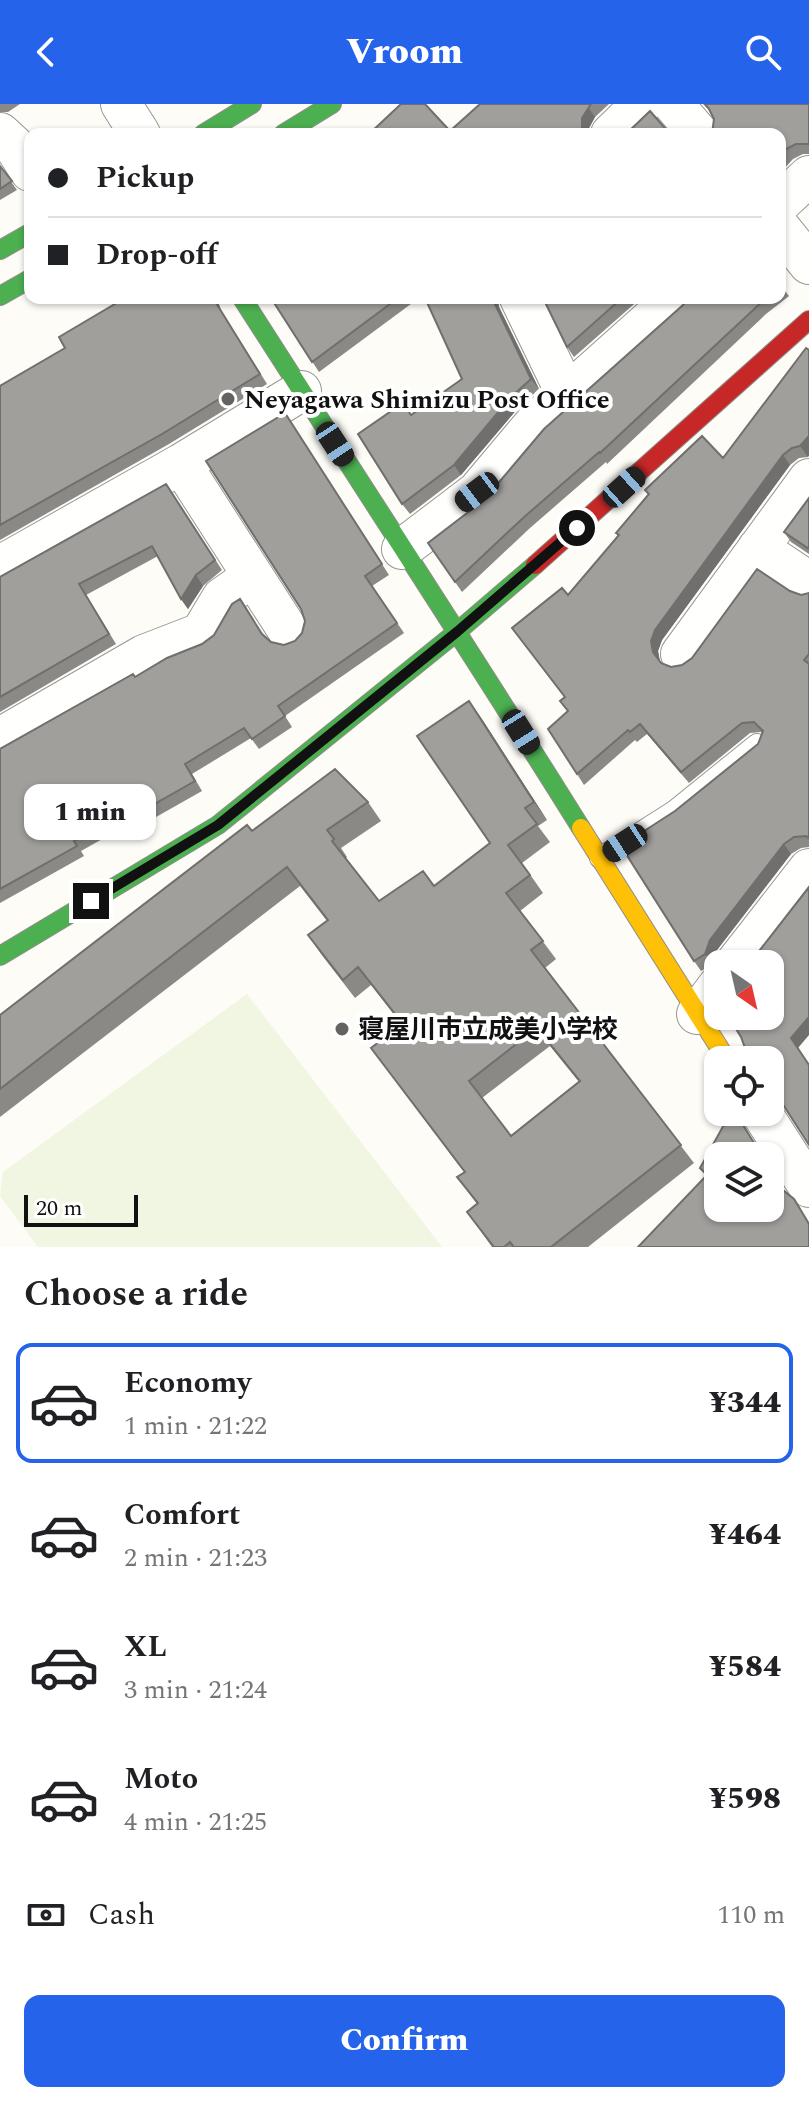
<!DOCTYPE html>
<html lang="en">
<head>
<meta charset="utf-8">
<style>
  :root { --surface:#fff; --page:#f2f2f2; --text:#202124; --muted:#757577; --line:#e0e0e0; --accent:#2563eb }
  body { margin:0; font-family:Spectral,"Noto Sans JP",serif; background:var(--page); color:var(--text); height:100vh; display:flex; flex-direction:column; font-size:30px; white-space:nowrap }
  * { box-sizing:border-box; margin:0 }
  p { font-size:26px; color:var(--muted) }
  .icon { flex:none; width:44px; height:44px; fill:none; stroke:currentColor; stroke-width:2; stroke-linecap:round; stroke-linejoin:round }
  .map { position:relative; height:1143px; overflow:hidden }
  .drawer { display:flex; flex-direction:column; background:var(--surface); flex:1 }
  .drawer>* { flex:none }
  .top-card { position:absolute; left:24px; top:24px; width:762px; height:176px; border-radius:16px; box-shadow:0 2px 6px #0004; display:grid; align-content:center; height:176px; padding:0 24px; background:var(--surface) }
  .needle { width:52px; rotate:146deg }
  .buttons { position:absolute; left:704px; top:846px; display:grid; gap:16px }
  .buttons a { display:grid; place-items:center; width:80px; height:80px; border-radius:16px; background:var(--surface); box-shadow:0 2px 6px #0004; font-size:40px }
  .scale { position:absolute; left:24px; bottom:20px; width:114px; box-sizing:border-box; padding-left:8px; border:4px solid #111; border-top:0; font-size:22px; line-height:28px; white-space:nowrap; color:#111; -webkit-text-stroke:6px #fff; paint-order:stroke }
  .end { position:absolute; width:36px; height:36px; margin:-18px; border:10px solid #111; background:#fff; box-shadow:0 0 0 4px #fff }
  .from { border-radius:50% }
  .bubble { position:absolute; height:56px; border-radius:16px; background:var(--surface); box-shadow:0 2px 6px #0004; font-size:26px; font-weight:800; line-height:56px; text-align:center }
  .car { position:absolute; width:24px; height:48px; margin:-24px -12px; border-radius:10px; box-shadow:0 0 6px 2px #0007; background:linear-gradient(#222 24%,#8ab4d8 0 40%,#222 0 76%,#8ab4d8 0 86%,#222 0) }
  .top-card b { display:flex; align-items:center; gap:28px; height:76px; font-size:30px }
  .top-card b+b { border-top:2px solid var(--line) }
  .top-card i { width:20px; height:20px; background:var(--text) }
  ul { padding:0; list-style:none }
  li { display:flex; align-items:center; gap:24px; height:120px; margin:0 16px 12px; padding:0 8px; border:4px solid transparent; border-radius:16px }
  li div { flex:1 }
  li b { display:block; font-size:30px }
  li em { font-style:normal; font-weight:800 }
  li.on { border-color:var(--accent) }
  li>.icon { width:72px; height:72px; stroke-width:1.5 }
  h2 { padding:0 24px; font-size:36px; line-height:96px }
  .pay { display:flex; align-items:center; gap:20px; height:88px; padding:0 24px; font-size:30px }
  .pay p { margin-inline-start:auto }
  .primary-button { display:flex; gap:16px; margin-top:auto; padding:16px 24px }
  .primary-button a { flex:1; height:92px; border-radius:16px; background:var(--accent); color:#fff; font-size:32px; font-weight:800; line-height:92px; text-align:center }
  header { display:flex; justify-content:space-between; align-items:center; height:104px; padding:0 24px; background:var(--accent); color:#fff; font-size:36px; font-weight:800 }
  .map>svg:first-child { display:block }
</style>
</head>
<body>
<header><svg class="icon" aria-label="back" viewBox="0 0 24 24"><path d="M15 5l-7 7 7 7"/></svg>Vroom<svg class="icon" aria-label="search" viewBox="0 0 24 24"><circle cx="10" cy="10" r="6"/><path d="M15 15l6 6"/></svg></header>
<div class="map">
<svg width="809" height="1143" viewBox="0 0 809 1143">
  <rect width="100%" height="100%" fill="#fdfcf7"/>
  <path fill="#f0f6e1" d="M247,890L442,1143H38L0,1092L3,1068Z"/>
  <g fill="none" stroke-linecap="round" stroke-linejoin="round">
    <defs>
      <path id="lane" d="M600,754L674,707L757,640"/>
      <path id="street" d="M121,0L140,30
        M673,0L699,30
        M0,29L14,42L30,67
        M611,30L642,0
        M780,99L809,72
        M780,124L809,160
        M520,194L567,291
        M181,360L289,528
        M758,444L809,478
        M402,445L477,388L535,319L675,194
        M0,462L181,360L301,287
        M681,550L809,375
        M0,634L144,551L201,529L222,494L252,473
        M735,860L809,765
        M697,910L718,882
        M761,1008L809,1083"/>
      <path id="fast" d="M203,30L252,0
        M283,30L332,0
        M0,146L30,129
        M0,192L30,175
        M242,194C355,371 470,546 581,724
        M0,852L218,721L458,527L535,461"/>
      <path id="slow" d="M581,724L727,956"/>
      <path id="jam" d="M535,461L809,216"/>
    </defs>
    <use href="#lane" stroke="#979795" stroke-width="22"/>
    <use href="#street" stroke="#979795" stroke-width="42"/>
    <use href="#fast" stroke="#8e8d8b" stroke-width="20"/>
    <use href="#slow" stroke="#8e8d8b" stroke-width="20"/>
    <use href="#jam" stroke="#8e8d8b" stroke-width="20"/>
    <use href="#lane" stroke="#fffffe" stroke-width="20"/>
    <use href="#street" stroke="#fffffe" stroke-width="40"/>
    <use href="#fast" stroke="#4caf50" stroke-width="18"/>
    <use href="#slow" stroke="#ffc107" stroke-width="18"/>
    <use href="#jam" stroke="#c62828" stroke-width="18"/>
  </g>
  <path fill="#8a8986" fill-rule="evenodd" d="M0,0H20L8,8H0Z
    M480,0H609L595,13L589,24L450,27Z
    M703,0H809V50H803L793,55L780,69V30L713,28L714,15L712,9Z
    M0,62L17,86L0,96Z
    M780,180L789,192L766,210L607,360L606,358L530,424L462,488L428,439L484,396L683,201L688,194H780Z
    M125,194H217L221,207L267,280L169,340L0,436V282L65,244Z
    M271,194H419L319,268Z
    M543,194H641L574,253L567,243Z
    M499,203L539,285L518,304L461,371L410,410L402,400L411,311L462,275Z
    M809,246V351L808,353L799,354L790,361L662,536L658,547L660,557L661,559L671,563L682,561L790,487L801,491L809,489V743L801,744L791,750L717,846L713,860L701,867L694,857L675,707L758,640L762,629L761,628L750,629L689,679L647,630L637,638L635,636L584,681L577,670L568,608L560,597L564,593L512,524L568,491L618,432L616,429L648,391L645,386L723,354Z
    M285,309L389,471L372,482L404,529L285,612L292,623L259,645L251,634L192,670L202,687L149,717L145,711L81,747L84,752L0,799V645L135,573L264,532L271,538L284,541L295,537L302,529L305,517Z
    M166,380L222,466L203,482L188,505L181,495L158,452L86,491L116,540L0,608V473Z
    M809,394V450L791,438L784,428Z
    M469,597L547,716L538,722L550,738L522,759L543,789L520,807L556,855L545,864L694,1059L588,1143H492L467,1108L477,1100L457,1073L464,1068L371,944L402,921L371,881L355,894L321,850L308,831L327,817L300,782L0,1013V911L252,727L368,698L381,717L341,744L347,753L346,754L379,797L434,782L490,739ZM550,942L579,978L511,1032L482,994Z"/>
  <path fill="#716f6d" d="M588,3L595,13L589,24V30H584L582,26V14Z
    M213,194H217L221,207L267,280L213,196Z
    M492,194H498L499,203L539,285L531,275Z
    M510,294L518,304L461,371L454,361Z
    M809,332V351L808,353L800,342Z
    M783,351L790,361L662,536L658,547L660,559L653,548L651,537L655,526Z
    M196,471L203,482L188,505L181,495Z
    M469,597L482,615L547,716L534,698Z
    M784,740L791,750L717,846L713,860L705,850L710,836Z
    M809,913V931L798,944L791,934Z"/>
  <path fill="#a19f9c" stroke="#716f6d" stroke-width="2" fill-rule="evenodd" d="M401,0H425L450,27L480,0H591L582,14V26L584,30H369Z
    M705,0H809V40H796L786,45L780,51V30H712L714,15L709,5Z
    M650,7L670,30H626Z
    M0,62L12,77L0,85Z
    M125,194H213L260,270L162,330L0,421V282L65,244L59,233Z
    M271,194H398L312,258Z
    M425,194H492L531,275L510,294L454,361L402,400L358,330L403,299L411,311L462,275Z
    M543,194H622L567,243Z
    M688,194H766L600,349L599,348L523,414L455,478L428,439L484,396L544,325L683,201Z
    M806,244L809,246V332L800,342L792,344L783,351L655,526L651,537L653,548L661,559L671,563L682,561L692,554L757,465L790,487L801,491L809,489V550L804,556L809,560V734L806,732L794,733L784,740L710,836L705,850L694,857L621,742L675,707L758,640L763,627L754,618L742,619L681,668L640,620L630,628L628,626L577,670L548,625L568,607L560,597L565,593L512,524L562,484L568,491L619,431L616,429L649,390L645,386L702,332L723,354Z
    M285,309L382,460L365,472L397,519L278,602L285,612L252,635L244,624L185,660L195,677L142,707L139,700L74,737L77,742L0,785V645L133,570L135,573L167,554L202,540L214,531L232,500L240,495L262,530L271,538L284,541L295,537L302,529L305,517L301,505L206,357Z
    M166,380L215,456L196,471L181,495L152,442L79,480L109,530L0,593V473Z
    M809,394V445L784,428Z
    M469,597L534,698L525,704L537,720L508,741L530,771L506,789L543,837L531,846L681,1041L551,1143H514L510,1138L504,1143H494L467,1108L478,1099L457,1073L465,1068L371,944L403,920L358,863L343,876L308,831L328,816L287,763L0,985V911L247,721L252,727L335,665L368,698L327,726L334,735L332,737L379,797L423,767L434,782L490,739L417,632ZM537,924L580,977L511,1032L469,977Z
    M809,783V913L791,934L809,961V1041L773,985L770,982V956H744L745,944L741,933L728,912H770V860H749Z
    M731,1008H735L762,1052H718V1104H770V1065L783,1086L794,1095L809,1120V1143H638L707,1071L700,1064Z"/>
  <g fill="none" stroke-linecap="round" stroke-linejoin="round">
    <path stroke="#111" stroke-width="10" d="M91,797L218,721L458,527L577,424"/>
  </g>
  <g fill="#646362" stroke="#fff" stroke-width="3">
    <circle cx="228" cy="295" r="8"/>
    <circle cx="342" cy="925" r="8"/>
  </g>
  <g text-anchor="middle" stroke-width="8" stroke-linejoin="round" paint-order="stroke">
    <g font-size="26" font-weight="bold" fill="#111" stroke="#fff" text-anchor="start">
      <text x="244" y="304">Neyagawa Shimizu Post Office</text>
      <text x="358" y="934">寝屋川市立成美小学校</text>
    </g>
  </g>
</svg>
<div class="buttons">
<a><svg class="needle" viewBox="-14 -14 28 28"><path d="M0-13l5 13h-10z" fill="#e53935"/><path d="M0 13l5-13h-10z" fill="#757577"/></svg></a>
<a><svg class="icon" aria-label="locate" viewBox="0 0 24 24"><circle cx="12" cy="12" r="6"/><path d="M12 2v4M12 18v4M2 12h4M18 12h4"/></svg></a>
<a><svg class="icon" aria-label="layers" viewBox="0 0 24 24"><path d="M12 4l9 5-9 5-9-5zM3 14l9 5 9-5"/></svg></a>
</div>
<div class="scale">20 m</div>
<i class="end from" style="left:577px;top:424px"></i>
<i class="end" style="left:91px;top:797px"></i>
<div class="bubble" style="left:24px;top:680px;width:132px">1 min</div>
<i class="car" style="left:335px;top:340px;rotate:147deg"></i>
<i class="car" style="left:624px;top:383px;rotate:48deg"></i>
<i class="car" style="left:477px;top:388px;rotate:233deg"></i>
<i class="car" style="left:521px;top:628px;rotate:148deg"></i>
<i class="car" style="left:625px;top:739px;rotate:237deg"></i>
<div class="top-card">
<b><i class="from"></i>Pickup</b>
<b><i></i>Drop-off</b>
</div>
</div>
<section class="drawer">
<h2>Choose a ride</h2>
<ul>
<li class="on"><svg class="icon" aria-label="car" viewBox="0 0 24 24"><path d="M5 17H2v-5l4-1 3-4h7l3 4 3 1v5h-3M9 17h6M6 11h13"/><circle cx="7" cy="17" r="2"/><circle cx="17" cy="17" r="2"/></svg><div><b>Economy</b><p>1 min · 21:22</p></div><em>¥344</em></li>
<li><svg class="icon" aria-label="car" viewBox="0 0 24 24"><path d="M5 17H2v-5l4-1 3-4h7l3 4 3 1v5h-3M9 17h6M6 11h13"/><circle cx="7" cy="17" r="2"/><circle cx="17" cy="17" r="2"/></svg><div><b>Comfort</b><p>2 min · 21:23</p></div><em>¥464</em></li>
<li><svg class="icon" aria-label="car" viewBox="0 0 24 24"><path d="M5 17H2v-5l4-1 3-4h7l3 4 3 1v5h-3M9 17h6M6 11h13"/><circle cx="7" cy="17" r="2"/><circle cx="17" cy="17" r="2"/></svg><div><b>XL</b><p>3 min · 21:24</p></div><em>¥584</em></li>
<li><svg class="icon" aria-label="car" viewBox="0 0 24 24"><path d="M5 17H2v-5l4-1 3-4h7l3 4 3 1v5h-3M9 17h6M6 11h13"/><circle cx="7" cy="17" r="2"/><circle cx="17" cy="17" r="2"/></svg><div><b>Moto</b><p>4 min · 21:25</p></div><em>¥598</em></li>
</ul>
<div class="pay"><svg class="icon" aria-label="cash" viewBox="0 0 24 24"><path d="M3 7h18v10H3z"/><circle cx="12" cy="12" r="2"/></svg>Cash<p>110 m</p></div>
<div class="primary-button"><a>Confirm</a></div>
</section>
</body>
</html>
